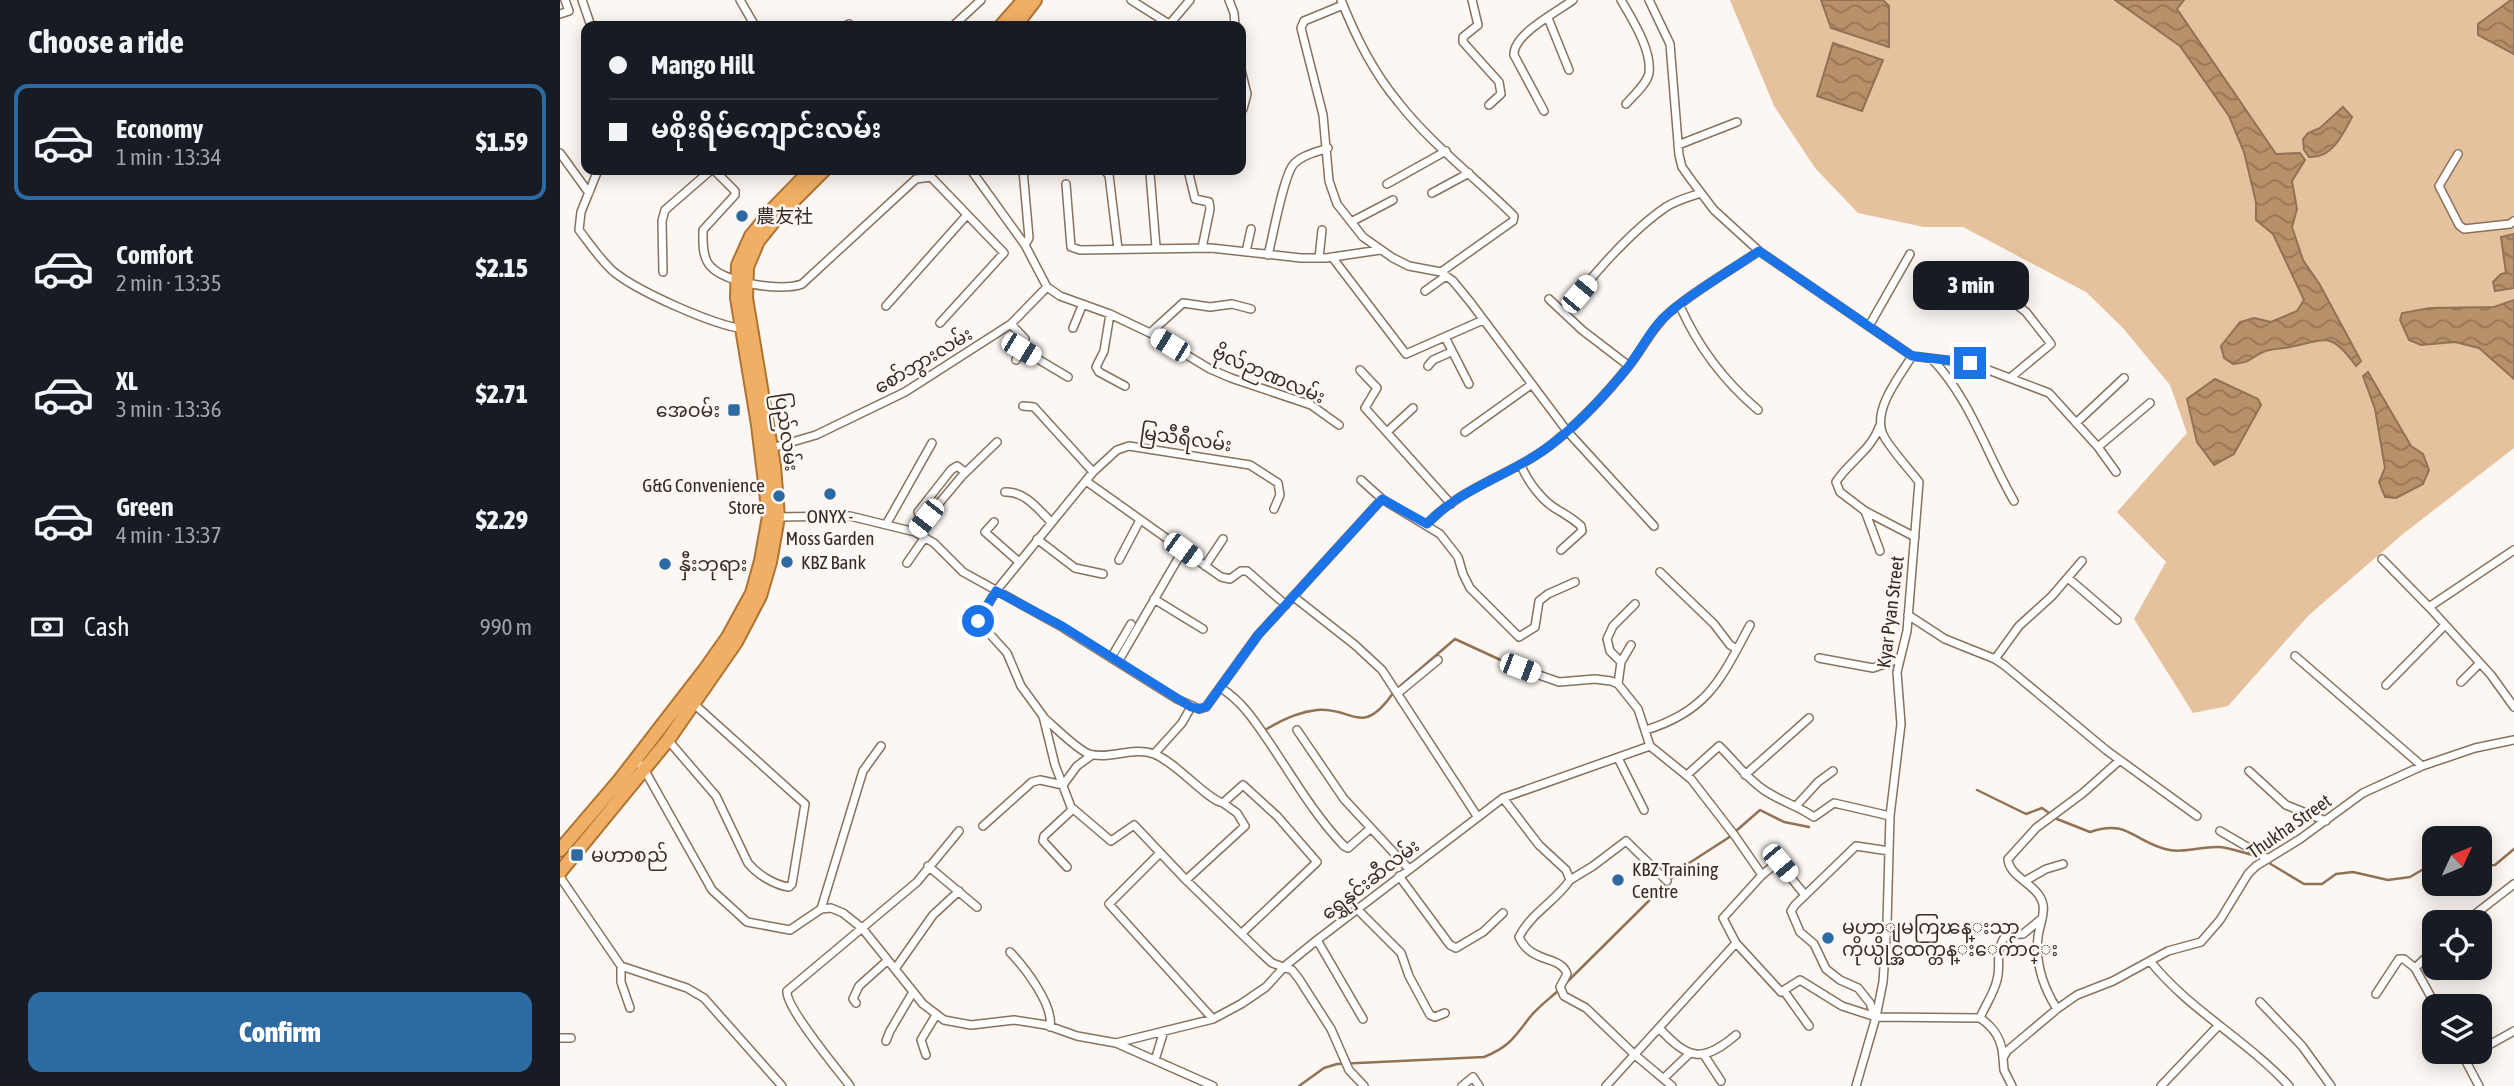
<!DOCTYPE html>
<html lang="en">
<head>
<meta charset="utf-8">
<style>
  :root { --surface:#171b24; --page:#242831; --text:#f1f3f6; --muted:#9ea1a6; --line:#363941; --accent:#2c6aa1 }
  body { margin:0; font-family:"Asap Condensed","Noto Sans SC","Noto Sans Myanmar",sans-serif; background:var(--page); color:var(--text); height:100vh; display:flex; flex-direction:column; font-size:26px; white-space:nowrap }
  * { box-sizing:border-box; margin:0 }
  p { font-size:23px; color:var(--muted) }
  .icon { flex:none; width:38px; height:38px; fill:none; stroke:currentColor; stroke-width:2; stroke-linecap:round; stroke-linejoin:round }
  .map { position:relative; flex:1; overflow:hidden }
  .side { display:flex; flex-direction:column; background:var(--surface); width:560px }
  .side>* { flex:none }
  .banner { position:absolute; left:21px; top:21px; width:665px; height:154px; border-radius:14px; box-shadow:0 4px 18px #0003; display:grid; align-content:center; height:154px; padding:0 28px; background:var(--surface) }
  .needle { width:46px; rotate:46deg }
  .buttons { position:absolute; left:1862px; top:826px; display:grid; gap:14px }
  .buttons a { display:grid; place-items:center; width:70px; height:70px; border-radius:14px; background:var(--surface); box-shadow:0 4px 18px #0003; font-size:35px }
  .end { position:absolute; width:32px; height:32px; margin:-16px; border:9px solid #1a73e8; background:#fff; box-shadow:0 0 0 4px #fff }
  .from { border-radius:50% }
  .bubble { position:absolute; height:49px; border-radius:14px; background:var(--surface); box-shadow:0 4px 18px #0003; font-size:23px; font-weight:800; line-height:49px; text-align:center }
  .car { position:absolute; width:21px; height:42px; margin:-21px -10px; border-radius:9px; box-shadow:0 0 5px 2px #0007; background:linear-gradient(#fff 24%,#345 0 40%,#fff 0 76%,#345 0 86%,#fff 0) }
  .banner b { display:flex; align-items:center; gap:24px; height:66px; font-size:26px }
  .banner b+b { border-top:2px solid var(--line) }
  .banner i { width:18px; height:18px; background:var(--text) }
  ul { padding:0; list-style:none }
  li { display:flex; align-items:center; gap:21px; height:116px; margin:0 14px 10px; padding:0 14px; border:4px solid transparent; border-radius:14px }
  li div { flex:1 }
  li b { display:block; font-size:26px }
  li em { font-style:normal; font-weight:800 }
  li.on { border-color:var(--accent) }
  li>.icon { width:63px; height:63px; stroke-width:1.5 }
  h2 { padding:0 28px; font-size:32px; line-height:84px }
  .pay { display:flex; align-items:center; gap:18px; height:77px; padding:0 28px; font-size:26px }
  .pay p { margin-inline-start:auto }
  .action { display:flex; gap:14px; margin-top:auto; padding:14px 28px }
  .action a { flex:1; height:80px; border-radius:14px; background:var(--accent); color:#fff; font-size:28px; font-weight:800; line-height:80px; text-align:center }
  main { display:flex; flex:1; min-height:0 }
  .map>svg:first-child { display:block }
</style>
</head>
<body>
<main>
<section class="side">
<h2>Choose a ride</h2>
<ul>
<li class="on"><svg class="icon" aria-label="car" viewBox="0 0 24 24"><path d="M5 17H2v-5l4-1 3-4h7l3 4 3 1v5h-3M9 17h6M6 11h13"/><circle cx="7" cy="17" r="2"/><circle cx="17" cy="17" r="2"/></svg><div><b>Economy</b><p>1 min · 13:34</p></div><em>$1.59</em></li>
<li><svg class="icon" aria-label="car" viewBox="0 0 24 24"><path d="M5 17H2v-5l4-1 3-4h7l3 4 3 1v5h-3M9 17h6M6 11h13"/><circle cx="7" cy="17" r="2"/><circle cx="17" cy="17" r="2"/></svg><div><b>Comfort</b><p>2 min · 13:35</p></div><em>$2.15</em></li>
<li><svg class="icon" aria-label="car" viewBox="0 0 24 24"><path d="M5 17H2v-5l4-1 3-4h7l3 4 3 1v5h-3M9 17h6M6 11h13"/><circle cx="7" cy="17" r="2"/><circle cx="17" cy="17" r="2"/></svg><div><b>XL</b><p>3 min · 13:36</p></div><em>$2.71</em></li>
<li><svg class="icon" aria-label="car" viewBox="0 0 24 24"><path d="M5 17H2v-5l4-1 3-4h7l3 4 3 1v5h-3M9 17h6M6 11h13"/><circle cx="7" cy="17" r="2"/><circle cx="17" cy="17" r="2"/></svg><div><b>Green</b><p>4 min · 13:37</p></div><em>$2.29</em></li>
</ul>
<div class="pay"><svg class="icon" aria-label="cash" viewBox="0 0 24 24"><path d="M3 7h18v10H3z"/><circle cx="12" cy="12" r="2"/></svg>Cash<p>990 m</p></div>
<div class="action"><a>Confirm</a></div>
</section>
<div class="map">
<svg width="1954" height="1086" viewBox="0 0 1954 1086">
  <defs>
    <pattern id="water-waves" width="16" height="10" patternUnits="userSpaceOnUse" patternTransform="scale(1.75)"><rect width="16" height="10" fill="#b89069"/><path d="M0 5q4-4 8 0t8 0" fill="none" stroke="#967656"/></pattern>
  </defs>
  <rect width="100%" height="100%" fill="#fcf7f2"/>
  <path fill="#e6c19d" d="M1170,0H1954V448L1843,534L1749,615L1668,706L1633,713L1574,619L1606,562L1557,512L1627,433L1610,385L1563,328L1526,292L1403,227H1364L1298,213L1255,168L1214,106Z"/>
  <path fill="url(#water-waves)" stroke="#917254" stroke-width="2" d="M1261,0H1323L1329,6V47L1271,28Z
    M1555,0H1624L1617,9L1716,154L1740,153L1745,160L1732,181L1737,209L1732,227L1743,260L1760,285L1801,361L1796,366C1770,330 1766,340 1730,347C1722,349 1711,348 1703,352C1688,359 1693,362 1673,364L1664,358L1661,346L1680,322L1694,318L1711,322L1737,311L1744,300L1713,234L1696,220V202L1684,152L1669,116L1620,46Z
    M1951,0H1954V54L1918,35V24Z
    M1273,43L1323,60L1302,111L1257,96Z
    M1783,107L1792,117C1783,134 1772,159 1749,157L1744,150L1743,139L1748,133L1760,128Z
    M1954,234V288L1935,291L1933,282L1941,274L1946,273L1941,237Z
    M1954,300V379L1919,348L1895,342L1861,345L1849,340L1840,320L1842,313L1870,308L1934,307Z
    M1808,372L1851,446L1863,454L1869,470L1863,484L1836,498L1825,497L1819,482L1825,468L1815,409L1803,376Z
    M1655,379L1698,399L1701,405L1674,454L1654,465L1637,442L1627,399Z"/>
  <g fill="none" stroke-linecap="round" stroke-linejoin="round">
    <path stroke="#917254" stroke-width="2.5" d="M838,688L895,639L958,668
      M702,732C719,721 737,712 757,710C793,707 802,738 833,693
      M1417,790L1466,814L1482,808L1489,813
      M1497,819L1530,832C1567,819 1572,840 1605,849C1622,854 1642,846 1659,847C1671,848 1684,853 1696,856
      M1709,863L1744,884H1762L1776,874L1793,872L1828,880L1850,877L1874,863
      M1920,866L1935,865L1954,849
      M1004,985L1123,867L1168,838L1200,810L1224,822L1249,827
      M739,1086L764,1068L777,1064L924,1057C949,1047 954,1038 970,1017C978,1007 989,999 999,990"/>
    <defs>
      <path id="minor" d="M22,0L31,26
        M180,0L195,26
        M571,0L609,24
        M669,0L674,13L675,26
        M781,0C796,37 813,72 839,103C872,145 916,178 954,216L953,221L881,272
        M912,0L918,25L903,37V42L939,82L941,94L929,105
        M1061,0C1072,19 1092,50 1089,73C1087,84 1073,96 1066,104
        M1089,0L1110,44L1119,155L1122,167L1132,181L1154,210L1199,251L1352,356L1410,363L1489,393L1538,447L1556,472
        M783,5L744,21L741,28L763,115L769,181L777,204L803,237L833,258L849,266L881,272L893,281L911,303L1007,431L1094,526
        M0,14L9,11L5,0
        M988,18L1009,70
        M285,26L289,24
        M393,26L421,0
        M608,26L630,0
        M681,70L687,94L683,109
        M984,111L954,55C953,34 997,12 1013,0
        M1118,145L1177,122
        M0,153L29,193
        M1898,154L1879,186L1899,225L1904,229L1950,224L1954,221
        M38,170L21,212L19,230C30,244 41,261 54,272C79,292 153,325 184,329
        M411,170L465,245L487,287L500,296L550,314L590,333L650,369L671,378L751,405L779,425
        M463,170L469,238L465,245
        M544,170L549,175L558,249
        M628,170L635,199L649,202L650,209L642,248
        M590,173L596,247
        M506,184L511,247L520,250L651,248L741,258H766L820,250
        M827,184L886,151
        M872,193L909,173
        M791,222L833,200
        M686,252L691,229
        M708,255C713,236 723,178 733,165C741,155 757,152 768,148
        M772,257L846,354L923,320
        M759,258L762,230
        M103,272L102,221L105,210L150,171L154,170L175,191V195L143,230C143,240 142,254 148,263C160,283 222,292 242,284L356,179L371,177L444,253L380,323
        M1414,283L1449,299L1466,312L1491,344L1450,378
        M865,291L886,276
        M989,299L1022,330L1069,366
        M326,306L406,216
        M1120,306C1138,347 1164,381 1198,410
        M1003,312C1032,277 1068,233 1106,207C1117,200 1129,197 1141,193
        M550,314L544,351L536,367L539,372L565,386
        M451,324L465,339L456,360
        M1309,326L1350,254
        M513,328L522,306
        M590,333L623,303L650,307L672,304L691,309
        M885,337L909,384
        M461,349L508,377
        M1372,359C1411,400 1426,453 1454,501
        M868,366L873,360L891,352
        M800,370L817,388L805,408L891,504
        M463,406L474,407L533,472
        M1516,423L1564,378
        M1319,427C1312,449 1288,463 1276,482L1280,492L1305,511L1320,551
        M828,431L853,408
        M905,432L972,384
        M1538,447L1590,403
        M208,449L256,435L345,392L451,324L487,287
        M961,465C967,481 983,502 998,510C1008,516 1012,518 1021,526L1022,531L1001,550
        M801,480L822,499L880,534L898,557L903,574L910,588L959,637L975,627L979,601L988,594L1015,582
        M526,481L623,550
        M445,492C465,491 478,509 491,522
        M714,509L720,495L718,483L690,465L569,446L557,450L533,472L436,591L418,621L447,653L461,686L483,716L495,765L511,807L551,841L574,825L626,880L701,953L712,963L732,970L739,979L771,1029L789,1070L804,1086
        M1305,511L1355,537
        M358,512L391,470L397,466L405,472
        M216,517L290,516L355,532L374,543L403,572L502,627L617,699L639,709L646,707L698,635L822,499
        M434,522L425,532L459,562
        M327,523L372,443
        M867,524C903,485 957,474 997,440C1023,419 1047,393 1068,367C1083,349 1092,327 1110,312C1137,289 1170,271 1199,251
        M355,532L402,476L437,442
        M477,539L515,568L543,574
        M1954,550L1869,607L1931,675L1954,707
        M1822,559L1869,607
        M559,560L580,520
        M347,563L365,537
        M645,566L663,539
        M1100,572L1154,624L1170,645L1177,649
        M1508,578L1557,620
        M734,597L795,645L822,670L917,816
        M594,599L643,629
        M1348,615L1385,639L1435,659L1444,665L1546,750L1637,816
        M1735,656L1862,766
        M551,658L571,624
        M1259,658L1313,668L1339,659
        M1435,659L1459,626L1492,596L1522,561
        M558,662L623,550L661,577L670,579L681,571H687L726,605
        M1061,662L1050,651L1047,639L1053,626L1075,604
        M959,668L999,682L1035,679L1051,681L1058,684L1078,709L1090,746L1131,779L1175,836L1202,875L1163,918L1176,943L1221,992L1240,980L1282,1006L1316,1017L1420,1018C1435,1028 1442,1040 1443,1058
        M1901,682L1920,663
        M1058,684L1061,662L1071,645
        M1826,685L1885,625
        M661,688C684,703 696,723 711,745C734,779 755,816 784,846L788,848L811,828
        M838,693L878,660
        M483,717C495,727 516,749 529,754C550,760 573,746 594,754C616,762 646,799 663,803L683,785L717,816L757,862L682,933
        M737,730L784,799L849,869
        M1086,730C1148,711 1161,679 1190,625
        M108,740L156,796L188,863C197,874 214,885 229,887L232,884L245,804L133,703
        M594,754L622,723L631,707
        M1058,758L1084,810
        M76,760L84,769L152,890L187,922L230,930L261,909L271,908L283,913L302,928L363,1004L384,1020L411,1025L454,1020L486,1025L517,1036L556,1043L653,1086
        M1689,771L1726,805L1766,821
        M1127,775L1159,746C1175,761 1186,778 1204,790C1220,801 1238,806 1254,817L1274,803L1330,816
        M1185,775L1249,718
        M943,798L979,845L1006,870L1010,880C995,902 971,913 959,937C971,964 1001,955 1007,974L1000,987L1004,996L1026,1008L1075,1055L1112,1086
        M1237,805L1258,782L1273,771
        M423,826L472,782L480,780L503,785L517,766L532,755
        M1660,831L1708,859
        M600,853L549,904L653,1019
        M368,866L417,907
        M507,867L483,841L484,836L513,809
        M1202,875L1218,862L1245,895
        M839,876L890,945L896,948L923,932L943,913
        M0,877L61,966L127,988L144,998L222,1086
        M626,880L685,826L677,813L663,803
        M1010,880L1033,866L1066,841L1107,881
        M1465,881L1486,869L1503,864
        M261,909L303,771L321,746
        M798,910L841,953L849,976L870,1015L875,1017L885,1013
        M1905,922L1954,884
        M757,940L803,1019
        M1874,950L1855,968L1876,1006
        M450,952C465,968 494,1005 490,1027
        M1590,961C1629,1010 1687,1040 1729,1086
        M61,966V982L70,1008
        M335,969L373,915L399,891
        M1224,991L1249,1026
        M1816,994L1839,959H1844L1855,968
        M1700,1002L1742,1046L1771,1086
        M296,1003L293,999L299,986L328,960
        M1497,1009C1483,987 1475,963 1478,937C1479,927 1485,915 1483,905C1480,885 1449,878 1448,859L1476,828L1523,793L1560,760
        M1315,1017L1310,1003L1298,988L1280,980L1266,969L1254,944L1240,932L1231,911L1235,905L1296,846L1329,851
        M1420,1018C1425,1006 1434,993 1437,980C1442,962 1433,954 1446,935L1463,934L1480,920
        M1099,1028C1128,1059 1142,1064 1176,1035
        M0,1038H11
        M326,1041L330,1031L353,992
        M556,1043L653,1019L681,1004L706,987L725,966L757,940L943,798L1090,746
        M1920,1050L1954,1031
        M1901,1052L1919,1086
        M366,1055L361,1040L376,1015
        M1144,1055L1161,1081
        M595,1060L604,1031
        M1104,1078L1129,1054
        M290,1086C278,1070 225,1007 227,991L357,882L399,831
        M902,1086L913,1077L919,1086
        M1046,1086L1176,943
        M1296,1086L1316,1017L1323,982L1327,923L1330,816L1341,724L1337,672L1347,631L1359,482C1350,470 1325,443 1322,432C1314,407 1340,376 1352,356
        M1452,1086L1444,1070L1443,1058L1447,1051L1497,1009L1517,995L1553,981L1608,951L1641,942L1660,920L1688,874L1696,866L1740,839L1803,793L1862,766L1915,748L1954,740
        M1601,1086L1659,1025"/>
      <path id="trunk" d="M441,26L464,0
        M455,26L475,0
        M0,850L59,781L144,671L168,637L192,593L201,561L209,516L198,425L177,298L178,265L191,236L213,209L251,170
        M0,872L108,740L176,642L200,596L210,562L218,517L214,466L186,298L187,267L198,241L219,215L264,170"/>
    </defs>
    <use href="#minor" stroke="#87725d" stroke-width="10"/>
    <use href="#trunk" stroke="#ad7434" stroke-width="16"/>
    <use href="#minor" stroke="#fff" stroke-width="7"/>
    <use href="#trunk" stroke="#f0af64" stroke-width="12"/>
  </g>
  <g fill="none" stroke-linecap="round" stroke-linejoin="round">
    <path stroke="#1a73e8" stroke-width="9" d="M418,621L436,591L502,626L631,707L639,709L646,707L698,635L822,499L867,524C903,485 957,474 997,440C1023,419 1047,393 1068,367C1082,349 1092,326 1110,312C1137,289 1170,271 1199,251L1352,356L1410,363"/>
  </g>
  <g fill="#2c6aa1" stroke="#fcf7f2" stroke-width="2.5">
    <circle cx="182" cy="216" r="7"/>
    <rect x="167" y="403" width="14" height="14" rx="3.5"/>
    <circle cx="270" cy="494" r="7"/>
    <circle cx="219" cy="496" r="7"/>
    <circle cx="227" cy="562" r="7"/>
    <circle cx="105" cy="564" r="7"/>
    <rect x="10" y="848" width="14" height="14" rx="3.5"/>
    <circle cx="1058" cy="880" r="7"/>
    <circle cx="1268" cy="938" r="7"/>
  </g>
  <g text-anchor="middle" stroke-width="5" stroke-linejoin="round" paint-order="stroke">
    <g font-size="19" fill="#362c24" stroke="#fcf7f2" text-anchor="start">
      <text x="196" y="223">農友社</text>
      <text x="160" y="417" text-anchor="end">အေဝမ်း</text>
      <text x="205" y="492" text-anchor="end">G&amp;G Convenience<tspan x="205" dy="22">Store</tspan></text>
      <text x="270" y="523" text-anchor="middle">ONYX -<tspan x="270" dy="22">Moss Garden</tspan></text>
      <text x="241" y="569">KBZ Bank</text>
      <text x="119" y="571">နှီးဘုရား</text>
      <text x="31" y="862">မဟာစည်</text>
      <text x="1072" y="876">KBZ Training<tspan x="1072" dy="22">Centre</tspan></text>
      <text x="1282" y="934">မဟာျမကြၽန္းသာ<tspan x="1282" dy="22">ကိုယ္ပိုင္အထက္တန္းေက်ာင္း</tspan></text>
    </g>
    <g font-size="19" fill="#362c24" stroke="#fcf7f2">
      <text transform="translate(363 360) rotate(-31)" y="7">စော်ဘွားလမ်း</text>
      <text transform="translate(709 374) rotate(23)" y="7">ဗိုလ်ဉာဏလမ်း</text>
      <text transform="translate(227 432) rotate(82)" y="7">ပြည်လမ်း</text>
      <text transform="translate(626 438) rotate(8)" y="7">မြသီရီလမ်း</text>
      <text transform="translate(1330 612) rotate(-83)" y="7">Kyar Pyan Street</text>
      <text transform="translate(1729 826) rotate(-35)" y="7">Thukha Street</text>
      <text transform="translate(810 879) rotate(-38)" y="7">ရွှေနှင်းဆီလမ်း</text>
    </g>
  </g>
</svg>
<div class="buttons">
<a><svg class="needle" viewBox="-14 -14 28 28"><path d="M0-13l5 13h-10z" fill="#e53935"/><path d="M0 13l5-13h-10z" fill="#9ea1a6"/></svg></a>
<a><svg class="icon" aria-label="locate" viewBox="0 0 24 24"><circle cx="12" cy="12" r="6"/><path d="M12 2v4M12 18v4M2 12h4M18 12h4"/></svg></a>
<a><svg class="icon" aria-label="layers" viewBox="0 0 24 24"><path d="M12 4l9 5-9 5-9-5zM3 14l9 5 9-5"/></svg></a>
</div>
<i class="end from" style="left:418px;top:621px"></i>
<i class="end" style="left:1410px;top:363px"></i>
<div class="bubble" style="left:1353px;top:261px;width:116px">3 min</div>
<i class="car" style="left:1019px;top:294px;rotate:40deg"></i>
<i class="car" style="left:610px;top:345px;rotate:301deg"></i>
<i class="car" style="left:461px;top:349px;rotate:121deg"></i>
<i class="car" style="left:366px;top:518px;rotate:218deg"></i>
<i class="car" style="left:623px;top:550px;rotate:126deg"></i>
<i class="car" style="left:960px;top:668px;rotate:111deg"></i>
<i class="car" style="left:1220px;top:863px;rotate:140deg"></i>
<div class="banner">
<b><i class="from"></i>Mango Hill</b>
<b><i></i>မစိုးရိမ်ကျောင်းလမ်း</b>
</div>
</div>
</main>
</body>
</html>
